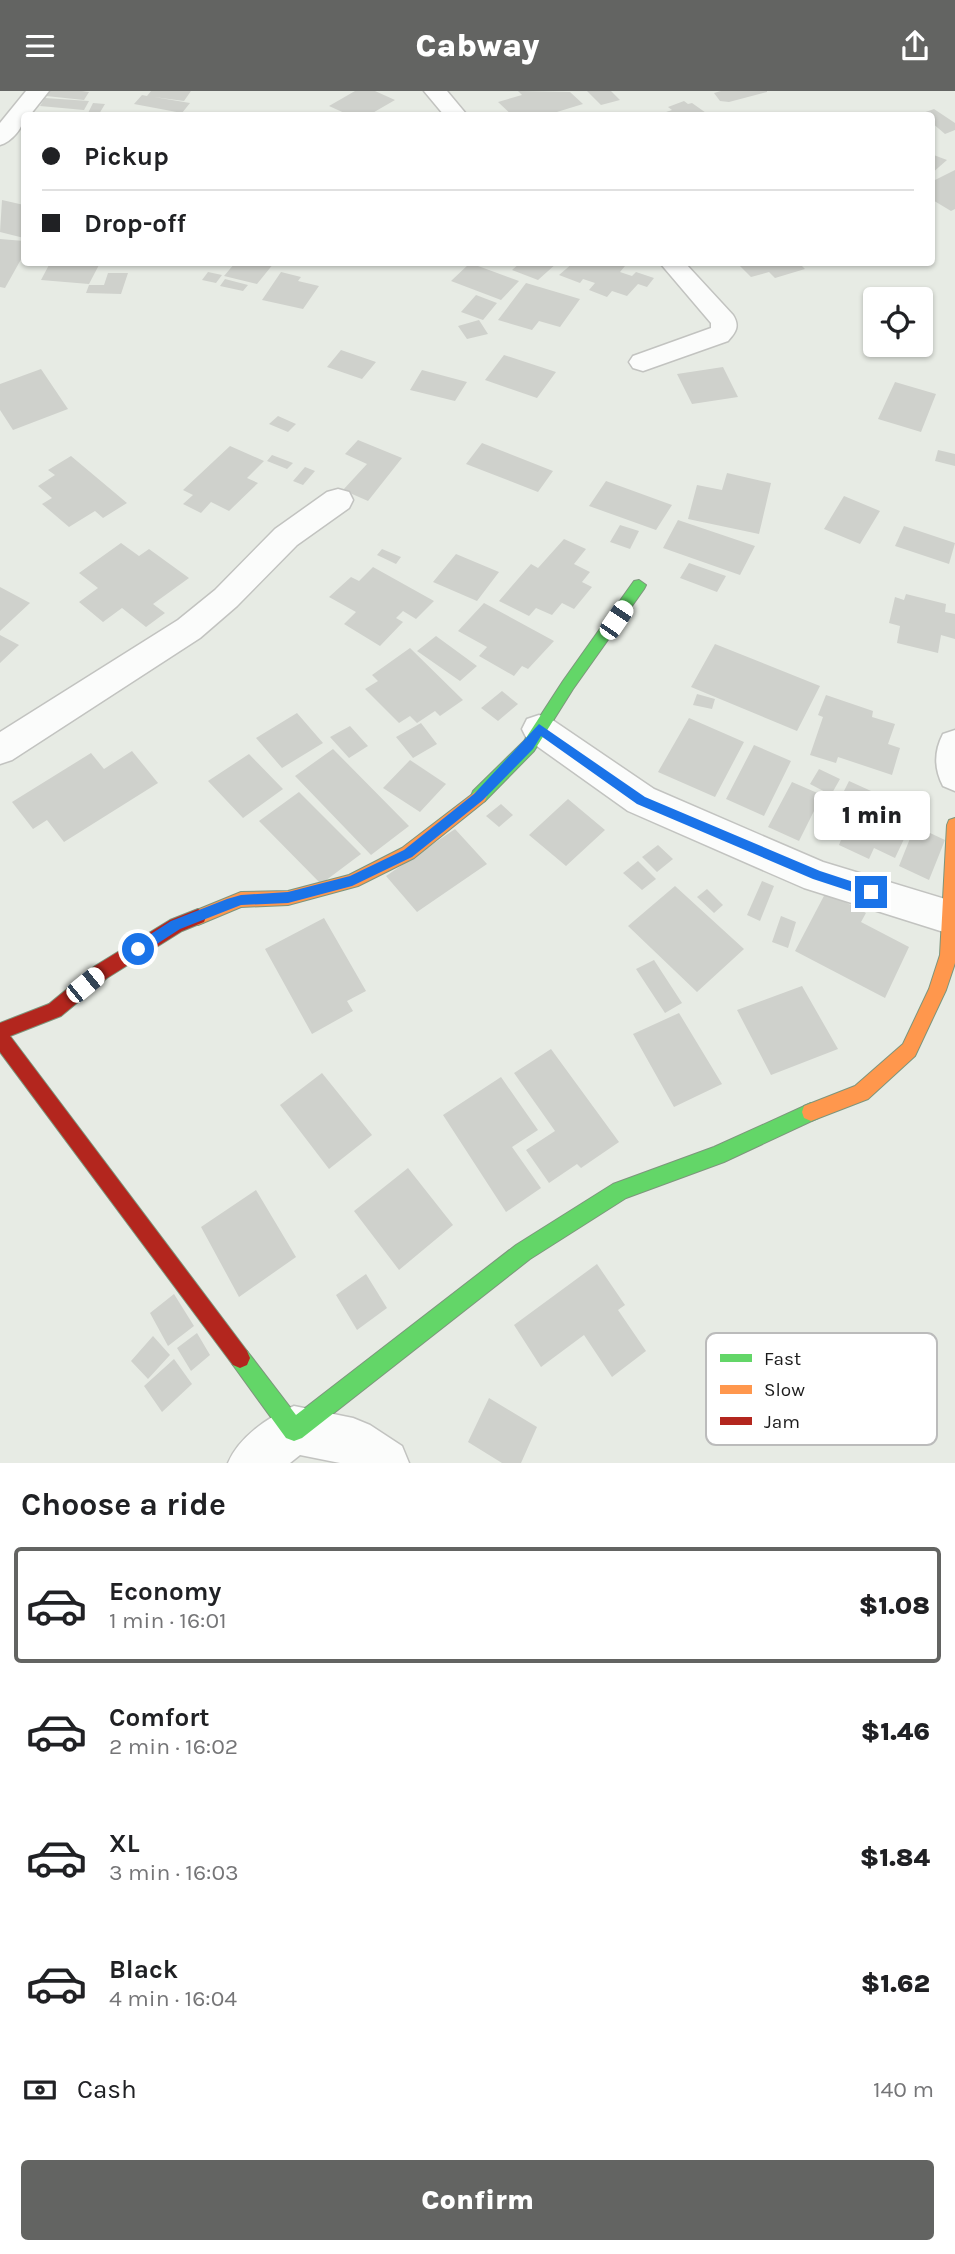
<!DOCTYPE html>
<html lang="en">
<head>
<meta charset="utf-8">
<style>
  :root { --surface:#fff; --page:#f6f6f6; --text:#202124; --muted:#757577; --line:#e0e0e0; --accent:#636462 }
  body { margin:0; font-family:Karla,sans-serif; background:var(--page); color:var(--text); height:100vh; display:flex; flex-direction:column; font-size:26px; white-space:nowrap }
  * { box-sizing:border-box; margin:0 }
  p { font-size:23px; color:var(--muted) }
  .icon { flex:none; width:38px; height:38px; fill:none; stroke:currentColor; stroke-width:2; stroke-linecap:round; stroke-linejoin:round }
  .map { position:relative; height:1372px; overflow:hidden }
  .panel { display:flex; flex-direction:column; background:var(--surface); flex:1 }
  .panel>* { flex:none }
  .top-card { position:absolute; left:21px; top:21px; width:914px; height:154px; border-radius:7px; box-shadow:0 2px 5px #0004; display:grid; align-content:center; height:154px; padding:0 21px; background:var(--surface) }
  .tools { position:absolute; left:863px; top:196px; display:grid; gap:14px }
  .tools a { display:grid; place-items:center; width:70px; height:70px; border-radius:7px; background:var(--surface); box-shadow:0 2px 5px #0004; font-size:35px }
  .end { position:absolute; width:32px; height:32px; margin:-16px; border:9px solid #1a73e8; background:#fff; box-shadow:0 0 0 4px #fff }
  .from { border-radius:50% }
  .bubble { position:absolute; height:49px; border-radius:7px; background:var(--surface); box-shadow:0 2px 5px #0004; font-size:23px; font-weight:800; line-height:49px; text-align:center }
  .car { position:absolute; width:21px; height:42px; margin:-21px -10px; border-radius:9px; box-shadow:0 0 5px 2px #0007; background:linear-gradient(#fff 24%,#345 0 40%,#fff 0 76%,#345 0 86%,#fff 0) }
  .top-card b { display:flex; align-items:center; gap:24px; height:66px; font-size:26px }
  .top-card b+b { border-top:2px solid var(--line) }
  .top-card i { width:18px; height:18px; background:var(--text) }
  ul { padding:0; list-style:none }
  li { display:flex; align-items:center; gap:21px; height:116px; margin:0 14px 10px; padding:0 7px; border:4px solid transparent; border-radius:7px }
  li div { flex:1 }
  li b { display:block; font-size:26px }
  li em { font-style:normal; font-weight:800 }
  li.selected { border-color:var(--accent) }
  li>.icon { width:63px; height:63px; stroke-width:1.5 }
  h2 { padding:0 21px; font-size:32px; line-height:84px }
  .pay { display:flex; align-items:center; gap:18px; height:77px; padding:0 21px; font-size:26px }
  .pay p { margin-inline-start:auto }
  .action { display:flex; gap:14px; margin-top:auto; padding:14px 21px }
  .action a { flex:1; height:80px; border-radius:7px; background:var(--accent); color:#fff; font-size:28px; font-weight:800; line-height:80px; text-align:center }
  header { display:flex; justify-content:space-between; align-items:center; height:91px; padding:0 21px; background:var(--accent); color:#fff; font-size:32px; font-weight:800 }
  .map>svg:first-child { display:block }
</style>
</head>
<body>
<header><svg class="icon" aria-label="menu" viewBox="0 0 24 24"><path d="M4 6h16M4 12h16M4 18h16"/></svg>Cabway<svg class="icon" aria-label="share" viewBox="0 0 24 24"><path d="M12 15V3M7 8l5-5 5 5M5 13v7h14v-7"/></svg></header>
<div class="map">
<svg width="955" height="1372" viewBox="0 0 955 1372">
  <rect width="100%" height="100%" fill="#e7ebe4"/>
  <path fill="#cfd1cc" d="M50,0H82L89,1L84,9L46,5Z
    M151,0H191L184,10L154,6L190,12L182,22L134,13L142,4L147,5Z
    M355,0H375L395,9L369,24H349L329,15Z
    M518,0L570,1L583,13L547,24H512L498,11L522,4Z
    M587,0H611L620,9L601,14Z
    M721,0H767V1L729,11L720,10L714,2Z
    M45,7L89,10L84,19L40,15Z
    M684,10L688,13L692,12L709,24H657L672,19L668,16Z
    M93,12L105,13L99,23L88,22Z
    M934,18L955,32V39L945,43L931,31V24H917Z
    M931,63L947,69L931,83Z
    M955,79V118L951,120L931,108V91Z
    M2,109L24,114V147L0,141Z
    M0,148L24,150V163L5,197L0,196Z
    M50,172H100L89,193L41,189Z
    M235,172H274L257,193L224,185Z
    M470,172L519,190L501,209L451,190Z
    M520,172H557L538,189L512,179Z
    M573,172H615L625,175L620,181L632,185L636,181L654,187L647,196L638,193L627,205L612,200L607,206L589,199L595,192L583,188L580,192L559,184Z
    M737,172H799L805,178L775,187L769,181L751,186Z
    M208,181L222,184L216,192L202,189Z
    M281,181L301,186L298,190L319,195L303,218L262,209Z
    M108,182H128L121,203L86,202L89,194H104Z
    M225,188L248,194L243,200L220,195Z
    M526,192L580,208L560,236L539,230L532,239L498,229Z
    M476,204L497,212L483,229L461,221Z
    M479,229L488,243L467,248L458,235Z
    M341,259L376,271L362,288L327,276Z
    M504,264L556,281L537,307L485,289Z
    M723,276L738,306L692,313L677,283Z
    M41,278L68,318L13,339L0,319V293Z
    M422,279L467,291L455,310L410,299Z
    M895,291L936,303L921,341L878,328Z
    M278,325L296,333L288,341L269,333Z
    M358,349L402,367L368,410L343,399L367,373L345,363Z
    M482,352L553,380L538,401L466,373Z
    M230,355L264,370L247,387L258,392L229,420L211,411L201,422L183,413L193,404L183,399Z
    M938,359L955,363V375L935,370Z
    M272,364L293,372L287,378L267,370Z
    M71,365L127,412L103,427L95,420L69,436L42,413L52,407L38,395L55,384L48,379Z
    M305,376L315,380L303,394L293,390Z
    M727,382L771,392L759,443L688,428L697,394L722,399Z
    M606,390L672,414L656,439L589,415Z
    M844,405L880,420L860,453L824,438Z
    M678,429L755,455L740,484L663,457Z
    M620,434L639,440L630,458L610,451Z
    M904,435L955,452L949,473L895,455Z
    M564,448L586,458L574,473L590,481L582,491L592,496L574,518L562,512L552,524L536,517L529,525L499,510L531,473L538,477Z
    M121,452L139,465L149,458L189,487L153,513L165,522L146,536L122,517L103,531L79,511L98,497L79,482Z
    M382,458L401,466L396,473L377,464Z
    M456,463L499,481L477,510L433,491Z
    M689,472L726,485L717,501L680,487Z
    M373,476L434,510L416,528L403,520L396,527L403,531L380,555L344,533L356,521L329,506L351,486L359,490Z
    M0,496L30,512L0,540Z
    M906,503L946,513L945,521L955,523V548L941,544L938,562L897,552L900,535L889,532L895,506L904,509Z
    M484,512L554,550L528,578L522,575L514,585L479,565L487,556L458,540Z
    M0,544L19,554L0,572Z
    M436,545L477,575L460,590L417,560Z
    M715,553L820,595L797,640L691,596Z
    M410,557L463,609L440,625L435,620L417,632L410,625L399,632L365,598L378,590L372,584Z
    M502,600L518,613L498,630L481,617Z
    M697,603L715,608L712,618L693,614Z
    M826,604L873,620L872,626L895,633L888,653L900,657L892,684L838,666L836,672L810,664L823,626L818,624Z
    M297,622L323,652L282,677L256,647Z
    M689,627L744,651L715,706L658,681Z
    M421,632L437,653L413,667L396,646Z
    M350,635L368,655L349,667L330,646Z
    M754,654L791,670L764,725L726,708Z
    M333,658L409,735L371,764L295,685Z
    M132,660L158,692L64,751L47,729L33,738L12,711L91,662L104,678Z
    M249,663L283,698L243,727L208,690Z
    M410,669L446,693L420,721L383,697Z
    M819,678L840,688L831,704L810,693Z
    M849,690L891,709L887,717L913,729L895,767L874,757L869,768L839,754L845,739L828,732Z
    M792,691L822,704L799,750L768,736Z
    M299,701L361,763L321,793L259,730Z
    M568,708L605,739L566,775L529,744Z
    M501,713L513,724L499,736L486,725Z
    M915,735L945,749L929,789L899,775Z
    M455,738L487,773L417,821L386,785Z
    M658,754L673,768L657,781L642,766Z
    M638,770L656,788L642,799L623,782Z
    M762,790L774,795L760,830L747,824Z
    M675,795L744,858L697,901L628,835Z
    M707,798L723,814L714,822L697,806Z
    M826,801L866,822L861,831L909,856L885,907L795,860Z
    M781,825L796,831L788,857L772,851Z
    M324,827L366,900L347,910L353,920L312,943L265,858Z
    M654,869L682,912L665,922L636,878Z
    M802,895L838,958L771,984L737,919Z
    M679,922L722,993L674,1016L633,943Z
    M551,958L619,1051L581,1077L577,1073L549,1092L526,1059L555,1040L514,982Z
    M322,982L372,1044L329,1078L280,1014Z
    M501,986L538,1039L512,1056L541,1097L506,1121L443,1024Z
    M408,1077L453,1134L399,1179L354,1120Z
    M256,1099L296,1166L239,1206L201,1136Z
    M597,1173L625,1214L618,1219L646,1260L612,1286L584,1244L541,1276L514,1234Z
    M366,1183L387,1217L357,1239L336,1204Z
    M174,1203L194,1235L168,1255L150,1222Z
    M197,1242L210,1264L191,1280L177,1257Z
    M153,1245L170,1264L148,1288L131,1270Z
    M174,1268L192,1293L162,1321L144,1295Z
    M489,1307L537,1336L521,1372H502L468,1351Z"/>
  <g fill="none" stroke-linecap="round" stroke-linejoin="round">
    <defs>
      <path id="street" d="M26,0H49L30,24H24C24,37 11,51 0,54V32Z
        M424,0H447L467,24H444Z
        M660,172H685L733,224C740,235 736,241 728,250L643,280L633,277L629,271L633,265L711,237V232Z
        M338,398L349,401L353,409L349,417L297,454L237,515L200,547L12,669L0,673V641L178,529L215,499L275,438L327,401Z
        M539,624L551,628L654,698L823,771L955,811V841L950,843L804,797L628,720L527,648L522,638L527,628Z
        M955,639V700L943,695C934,678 934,660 943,643Z
        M294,1315L353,1327L370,1334L402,1355L409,1372H340L300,1364L290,1372H228C239,1346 268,1326 294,1315Z"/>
      <path id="fast" d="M639,489L646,494L644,498L573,598L534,660L485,710L479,712L473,710L471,705L473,700L524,650L563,590L634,490Z
        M811,1012L818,1015L820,1021L818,1027L724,1071L626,1107L530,1168L302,1347L294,1350L286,1347L233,1274L230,1267L233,1260L240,1257L247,1260L296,1324L516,1154L613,1093L714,1056Z"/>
      <path id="slow" d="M479,698L485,700L487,705L485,710L414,767L358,795L288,814L241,816L198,834L192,831L190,826L192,821L241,801L288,800L349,784L402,757Z
        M955,727V872L946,899L915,965L868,1008L811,1030L804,1027L802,1021L804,1015L855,995L903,953L929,898L940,864L947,734L949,729Z"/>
      <path id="jam" d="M198,818L204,821L206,826L204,831L182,840L107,887L61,925L10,945L247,1260L250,1267L247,1274L240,1277L233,1274L0,961V932L49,913L95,875L170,829Z"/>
    </defs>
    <use href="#street" stroke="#c2c3c0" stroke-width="3"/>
    <use href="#fast" stroke="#7d957c" stroke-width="2"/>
    <use href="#slow" stroke="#7d957c" stroke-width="2"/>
    <use href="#jam" stroke="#7d957c" stroke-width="2"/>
    <use href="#street" fill="#fbfcfb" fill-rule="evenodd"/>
    <use href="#fast" fill="#63d668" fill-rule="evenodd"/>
    <use href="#slow" fill="#ff974d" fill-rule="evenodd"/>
    <use href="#jam" fill="#b3261e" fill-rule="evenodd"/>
  </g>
  <path fill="#1a73e8" d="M539,633L645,706L820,780L875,798V805L871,807L813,788L637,713L541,645L533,658L483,709L412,766L352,795L288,812L241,814L180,838L143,862H134V854L171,830L227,808L241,804L288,801L350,785L404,759L474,703Z"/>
  <rect x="706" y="1242" width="231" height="112" rx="10" fill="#fff" stroke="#bbb" stroke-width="2"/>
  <rect x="720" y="1263" width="32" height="8" fill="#63d668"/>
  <rect x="720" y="1294" width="32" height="9" fill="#ff974d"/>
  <rect x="720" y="1326" width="32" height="8" fill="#b3261e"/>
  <g font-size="19" fill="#1c1c1c">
    <text x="764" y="1274">Fast</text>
    <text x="764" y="1305">Slow</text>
    <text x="764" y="1337">Jam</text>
  </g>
</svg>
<div class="tools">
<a><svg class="icon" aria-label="locate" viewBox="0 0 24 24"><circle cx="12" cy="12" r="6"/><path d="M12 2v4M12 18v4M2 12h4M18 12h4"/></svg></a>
</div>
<i class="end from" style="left:138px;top:858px"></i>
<i class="end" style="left:871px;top:801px"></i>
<div class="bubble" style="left:814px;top:700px;width:116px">1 min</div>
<i class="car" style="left:616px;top:529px;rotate:34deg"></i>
<i class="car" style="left:85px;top:894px;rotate:51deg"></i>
<div class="top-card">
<b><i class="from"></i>Pickup</b>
<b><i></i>Drop-off</b>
</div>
</div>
<section class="panel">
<h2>Choose a ride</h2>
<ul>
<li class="selected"><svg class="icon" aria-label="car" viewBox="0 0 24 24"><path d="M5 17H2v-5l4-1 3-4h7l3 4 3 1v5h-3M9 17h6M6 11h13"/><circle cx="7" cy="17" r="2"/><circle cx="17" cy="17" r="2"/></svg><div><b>Economy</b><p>1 min · 16:01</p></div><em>$1.08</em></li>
<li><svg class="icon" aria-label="car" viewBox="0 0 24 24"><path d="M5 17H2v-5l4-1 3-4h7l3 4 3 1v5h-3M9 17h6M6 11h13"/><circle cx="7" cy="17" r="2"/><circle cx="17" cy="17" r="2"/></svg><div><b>Comfort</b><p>2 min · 16:02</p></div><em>$1.46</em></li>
<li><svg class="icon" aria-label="car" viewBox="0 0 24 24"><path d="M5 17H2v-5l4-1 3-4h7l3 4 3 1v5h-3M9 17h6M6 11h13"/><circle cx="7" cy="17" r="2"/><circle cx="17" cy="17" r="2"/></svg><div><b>XL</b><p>3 min · 16:03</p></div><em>$1.84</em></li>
<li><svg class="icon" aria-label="car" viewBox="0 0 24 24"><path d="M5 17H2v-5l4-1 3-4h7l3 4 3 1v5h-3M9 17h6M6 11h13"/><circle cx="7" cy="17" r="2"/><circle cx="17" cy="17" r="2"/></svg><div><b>Black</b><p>4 min · 16:04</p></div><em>$1.62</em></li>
</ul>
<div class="pay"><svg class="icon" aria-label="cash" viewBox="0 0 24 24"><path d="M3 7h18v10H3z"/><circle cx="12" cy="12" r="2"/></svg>Cash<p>140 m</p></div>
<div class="action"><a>Confirm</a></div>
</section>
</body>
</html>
